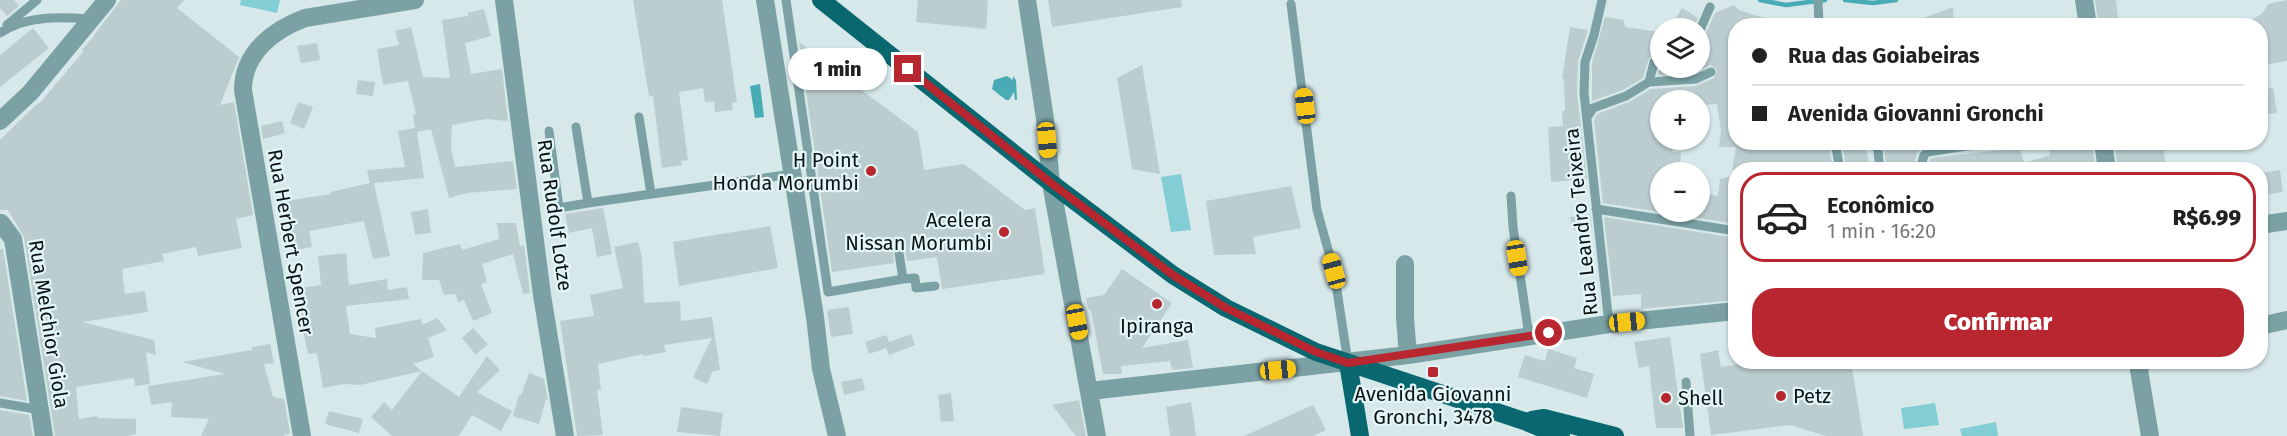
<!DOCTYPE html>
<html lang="pt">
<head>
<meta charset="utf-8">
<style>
  :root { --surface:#fff; --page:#f2f2f2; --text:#222; --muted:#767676; --line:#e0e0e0; --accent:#b82730 }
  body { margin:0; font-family:"Fira Sans",sans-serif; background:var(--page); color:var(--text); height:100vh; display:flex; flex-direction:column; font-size:22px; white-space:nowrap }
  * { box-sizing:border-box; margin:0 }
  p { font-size:20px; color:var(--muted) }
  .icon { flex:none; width:33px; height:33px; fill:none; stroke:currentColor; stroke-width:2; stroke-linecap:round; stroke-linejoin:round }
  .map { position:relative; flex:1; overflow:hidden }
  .details { position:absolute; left:1728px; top:162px; width:540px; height:207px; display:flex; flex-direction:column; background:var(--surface); border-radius:24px; box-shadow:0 2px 4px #0004 }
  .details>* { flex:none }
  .hud { position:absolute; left:1728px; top:18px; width:540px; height:132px; border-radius:24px; box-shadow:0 2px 4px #0004; display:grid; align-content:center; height:132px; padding:0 24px; background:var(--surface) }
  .controls { position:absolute; left:1650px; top:18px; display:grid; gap:12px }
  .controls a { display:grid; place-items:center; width:60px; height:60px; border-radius:50%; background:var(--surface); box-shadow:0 2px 4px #0004; font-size:30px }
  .end { position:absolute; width:27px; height:27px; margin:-14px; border:8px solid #b82730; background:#fff; box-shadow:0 0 0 3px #fff }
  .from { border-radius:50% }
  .bubble { position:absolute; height:42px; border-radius:21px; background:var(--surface); box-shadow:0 2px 4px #0004; font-size:20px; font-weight:800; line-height:42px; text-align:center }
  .car { position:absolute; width:18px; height:36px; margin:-18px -9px; border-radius:8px; box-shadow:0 0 4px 2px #0007; background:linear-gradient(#f5c518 24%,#345 0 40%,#f5c518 0 76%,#345 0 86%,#f5c518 0) }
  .hud b { display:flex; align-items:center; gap:21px; height:57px; font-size:22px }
  .hud b+b { border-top:2px solid var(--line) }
  .hud i { width:15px; height:15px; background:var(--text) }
  ul { padding:10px 0 0; list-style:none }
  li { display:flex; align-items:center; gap:18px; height:90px; margin:0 12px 9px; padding:0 12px; border:3px solid var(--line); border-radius:24px }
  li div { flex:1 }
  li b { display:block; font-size:22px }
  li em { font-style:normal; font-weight:800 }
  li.selected { border-color:var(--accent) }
  li>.icon { width:54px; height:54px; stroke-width:1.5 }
  .button { display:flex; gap:12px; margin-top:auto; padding:12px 24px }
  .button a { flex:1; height:69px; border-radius:24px; background:var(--accent); color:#fff; font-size:24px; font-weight:800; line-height:69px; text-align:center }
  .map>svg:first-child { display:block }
</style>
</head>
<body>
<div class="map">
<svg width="2287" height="436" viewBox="0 0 2287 436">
  <rect width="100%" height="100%" fill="#d6e8ea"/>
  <path fill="#83cdd4" d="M241,0H280L277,13L240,5Z
    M1181,174L1191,230L1171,232L1161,177Z
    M1935,403L1939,425L1904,429L1901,408Z
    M1996,422L1998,436H1962L1960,429Z"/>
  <path fill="#49abb4" d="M1007,76L1013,80V76L1016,80L1017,100H1015L1014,92L1009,100H1006L992,89L994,80Z
    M760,84L764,117L755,118L750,86Z"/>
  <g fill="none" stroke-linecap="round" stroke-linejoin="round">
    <path stroke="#49abb4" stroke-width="4.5" d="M1760,0L1786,5L1825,0
      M1845,0L1873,3L1896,0"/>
  </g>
  <path fill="#bbcdcf" d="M0,0H14L19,6L7,16L0,8Z
    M121,0H185L177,8L239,57L220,105L234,102L253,215L236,219L242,248L198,256L196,247L162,254L164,261L122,269L125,294L145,291L148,312L82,322L154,340L156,355L146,352L150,384L135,386L134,378L76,387L79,419L97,416L98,418L136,419V434L128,436H55L24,237L8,210H0V140L38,103L39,104L83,52L82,50L95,35H94Z
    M633,0H722L737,102L732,103L733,110L715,112L714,101L705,102L703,88L679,92L688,160L681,161L682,165L662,168L653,96H649Z
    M918,0H988L986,29L916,22Z
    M1048,0H1181L1182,7L1052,27Z
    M2095,0H2116L2119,26H2099Z
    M2287,0V61L2263,65L2260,26H2239L2262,14L2268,4Z
    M1734,5L1739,10L1779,23L1778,26H1736V147H1719L1721,131L1717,104L1703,105V100H1660V140H1674L1672,152L1681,153L1680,167L1673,166L1672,172H1660V212H1700L1703,193L1718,196L1720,179L1736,175V224L1603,203L1594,120L1597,114L1629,102L1651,89L1696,86L1714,78L1717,70L1711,65L1694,72L1658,75L1660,67L1700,68V37L1706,33L1715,13Z
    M1953,7L1954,21L1941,26H1907V24Z
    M1682,8L1698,18L1694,28H1670Z
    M484,9L491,36L465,43L471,74L502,69L508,121L486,119L452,125L451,149L455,167L513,161L517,189L467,193L449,198L431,129L417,132L424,178L374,183L390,256L373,259L364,221L309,231L312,247L291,251L285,201L331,194L330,192L370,183L367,170L405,167L398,131L415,128L413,115L416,114L408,81L383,85L377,49L399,45L395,31L411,27L423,77L450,78L442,20L468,16V13Z
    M1605,17L1624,20L1625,27L1660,32V53L1649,58L1643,78L1623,90L1592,101V63Z
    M1570,27L1588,30L1578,61L1577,93L1587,179L1551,182L1548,127L1563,126L1562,111H1565L1564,79H1562Z
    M33,28L49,48L0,87V55Z
    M799,42L826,61L833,69L918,132L924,170L964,164L1025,210L1035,208L1045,274L942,289L937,257L907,261L905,249L899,246L893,251L894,263L832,272Z
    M317,43L320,60L301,63L297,46Z
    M1142,65L1160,174L1132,169L1117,78Z
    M358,80L375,82L373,96L356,94Z
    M2273,87L2277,113L2260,115V90Z
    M298,102L313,107L304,129L290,123Z
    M282,121L285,133L263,139L261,126Z
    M1737,142L1792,149V142H1828L1833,170H1732Z
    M1864,142L1871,170H1847L1842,143Z
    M2048,142H2092L2095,168L2086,170H2054L2053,167L2028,170H1927L1931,158L2011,149L2019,145L2024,163L2050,155Z
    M2114,142H2163L2166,170H2118Z
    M1884,148H1922L1917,153L1913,170H1887Z
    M2280,170L2283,192L2260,196V173Z
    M1291,186L1301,228L1253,237L1256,254L1214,255L1206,201Z
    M603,208L612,254L597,257L592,228L569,233L565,214Z
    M428,209L431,233L415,235L411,212Z
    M1590,214L1592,228L1573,230L1570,217Z
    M1604,217L1736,238V300L1641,309V294L1613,296Z
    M497,223H516L520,246L524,245L530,293L523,294L513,254L482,264L487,282L481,284L492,313L473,321L464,300L458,302L456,294L444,295L439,280H422L423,253L460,244L462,250L499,239Z
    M770,226L778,268L679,286L673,242Z
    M638,242L642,258L644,303L680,301L681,321L712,317L720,370L713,371L707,384L693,377L712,338L664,345L666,352L643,356V354L598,364L601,390H597L603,435L577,436L560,321L594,316L590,295L623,288L614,247Z
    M0,249H3L27,401L0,396Z
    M346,253L349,285L387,279L388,290L407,287L409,299L346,306L350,334L376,338L375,328L421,319L422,325L437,318L447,330L428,338L434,357L413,364L422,371L360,385L344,384L323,388L317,353L308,354L294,289L321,285L318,256Z
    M1122,269L1172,303L1142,348L1188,340L1193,368L1172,370L1170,361L1121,366L1122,374H1103L1091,311L1088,308L1086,298L1104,295Z
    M849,307L853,334L831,337L827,310Z
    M473,328L488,344L476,355L462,338Z
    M911,334L915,345L889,355L886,348L869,354L865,342L886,335L889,342Z
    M1670,337L1683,428H1656L1649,366L1639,368L1634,342Z
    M270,344L274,363L264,364L273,397L284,399L290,433L283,436H201L209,419L171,417L172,402L151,405L148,386L225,374L182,362L252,350V347Z
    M1548,349L1577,358L1574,368L1594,374L1587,398L1518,377L1525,355L1545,361Z
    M1718,350L1721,367L1753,362H1851L1863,436H1826L1790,425L1711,435L1700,354Z
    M487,356L500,370L477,392L512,411L501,431L472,415L459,436H392L371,417L384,402L392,410L422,371L459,397Z
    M529,373L544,379L548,400L546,399L539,424L513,416L519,395H521Z
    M862,378L865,390L844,395L841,382Z
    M951,393L954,421L941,422L938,395Z
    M1079,400L1086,436H1076L1052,405Z
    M1191,402L1196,436H1170L1166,407Z
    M1313,405L1326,430L1313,436H1244Z
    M681,407L723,413L720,436L677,432Z
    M0,410L29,415L33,436H0Z
    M329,411L363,419L359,433L325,424Z"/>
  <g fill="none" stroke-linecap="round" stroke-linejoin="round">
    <path stroke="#7ba1a4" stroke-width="9" d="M786,0L828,292L903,279L899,253
      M1602,0L1594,35L1585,62L1584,93L1609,324
      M1818,0L1819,26
      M1291,4L1317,210L1334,271L1348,363
      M7,25L37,0
      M1700,30L1710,7
      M0,33C27,15 60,17 91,19
      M1649,82L1696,79L1711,72
      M1588,116L1593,108L1626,96L1649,82L1654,62L1660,60
      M639,117L651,194
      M576,127L588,203L793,174
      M549,131L559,208L588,203
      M1835,142L1840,170
      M1877,142L1880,170
      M1920,170L1924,155L1928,152L1966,146L2010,142
      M1511,196L1513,227L1529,336
      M1596,209L1736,231
      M903,279L915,278L916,288L935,286
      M1686,382L1690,436
      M0,403L41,410"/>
    <path stroke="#7ba1a4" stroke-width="18" d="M504,0L542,295L565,436
      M765,0L815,317L821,369L837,436
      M1027,0L1045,119L1051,183L1097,436
      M2084,0L2088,26
      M0,121L30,93L107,0
      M2103,142L2107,170
      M1,223L13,239L44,436
      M2260,225L2287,221
      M1405,264V318L1408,355
      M2260,326L2287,320
      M2142,362L2139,370L2150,436
      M1090,391L1408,355L1609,324L1736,311
      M302,436L243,90C243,53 273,30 305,18L415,0"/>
    <path stroke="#08676f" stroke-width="18" d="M821,0L1051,183L1173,275L1226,308L1316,352L1524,421L1561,436
      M1348,363L1360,436
      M1532,420L1544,418L1615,436"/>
  </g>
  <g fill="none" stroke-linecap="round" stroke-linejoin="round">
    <path stroke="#b82730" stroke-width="8" d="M908,69L1051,183L1173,275L1226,308L1316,352L1348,363L1549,333"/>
  </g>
  <g fill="#b82730" stroke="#e3f6f7" stroke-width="2">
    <circle cx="871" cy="171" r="6"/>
    <circle cx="1004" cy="232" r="6"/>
    <circle cx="1157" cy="304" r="6"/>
    <rect x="1427" y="366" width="12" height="12" rx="3"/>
    <circle cx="1781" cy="396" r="6"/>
    <circle cx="1666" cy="398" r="6"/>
  </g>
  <g text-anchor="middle" stroke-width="4.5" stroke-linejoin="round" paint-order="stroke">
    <g font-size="20" fill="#0c1313" stroke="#e3f6f7" text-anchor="end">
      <text x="859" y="167">H Point<tspan x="859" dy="23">Honda Morumbi</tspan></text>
      <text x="992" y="227">Acelera<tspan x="992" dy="23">Nissan Morumbi</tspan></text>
      <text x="1157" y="333" text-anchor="middle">Ipiranga</text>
      <text x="1433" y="401" text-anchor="middle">Avenida Giovanni<tspan x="1433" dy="23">Gronchi, 3478</tspan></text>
      <text x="1793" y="403" text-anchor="start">Petz</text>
      <text x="1678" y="405" text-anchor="start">Shell</text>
    </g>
    <g font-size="20" fill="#0c1313" stroke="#e3f6f7">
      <text transform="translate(555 215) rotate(82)" y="7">Rua Rudolf Lotze</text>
      <text transform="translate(1581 222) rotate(-96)" y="7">Rua Leandro Teixeira</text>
      <text transform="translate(291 242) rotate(80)" y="7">Rua Herbert Spencer</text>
      <text transform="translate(49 324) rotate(81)" y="7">Rua Melchior Giola</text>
    </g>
  </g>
</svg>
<div class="controls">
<a><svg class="icon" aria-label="layers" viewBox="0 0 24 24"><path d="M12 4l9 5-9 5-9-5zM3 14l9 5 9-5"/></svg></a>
<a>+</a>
<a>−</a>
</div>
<i class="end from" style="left:1549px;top:333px"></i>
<i class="end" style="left:908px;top:69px"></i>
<div class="bubble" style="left:788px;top:48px;width:99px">1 min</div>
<i class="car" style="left:1305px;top:106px;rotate:353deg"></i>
<i class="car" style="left:1047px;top:140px;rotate:175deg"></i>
<i class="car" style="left:1517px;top:258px;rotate:171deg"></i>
<i class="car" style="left:1334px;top:271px;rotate:345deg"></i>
<i class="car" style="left:1077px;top:322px;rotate:169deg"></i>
<i class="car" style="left:1627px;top:322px;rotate:84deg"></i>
<i class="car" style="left:1278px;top:370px;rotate:84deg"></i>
<div class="hud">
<b><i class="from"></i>Rua das Goiabeiras</b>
<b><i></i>Avenida Giovanni Gronchi</b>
</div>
<section class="details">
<ul>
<li class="selected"><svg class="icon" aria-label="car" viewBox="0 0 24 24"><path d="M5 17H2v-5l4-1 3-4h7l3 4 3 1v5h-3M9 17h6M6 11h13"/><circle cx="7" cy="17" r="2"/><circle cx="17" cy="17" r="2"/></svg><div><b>Econômico</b><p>1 min · 16:20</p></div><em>R$6.99</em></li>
</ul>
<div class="button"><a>Confirmar</a></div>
</section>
</div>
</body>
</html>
